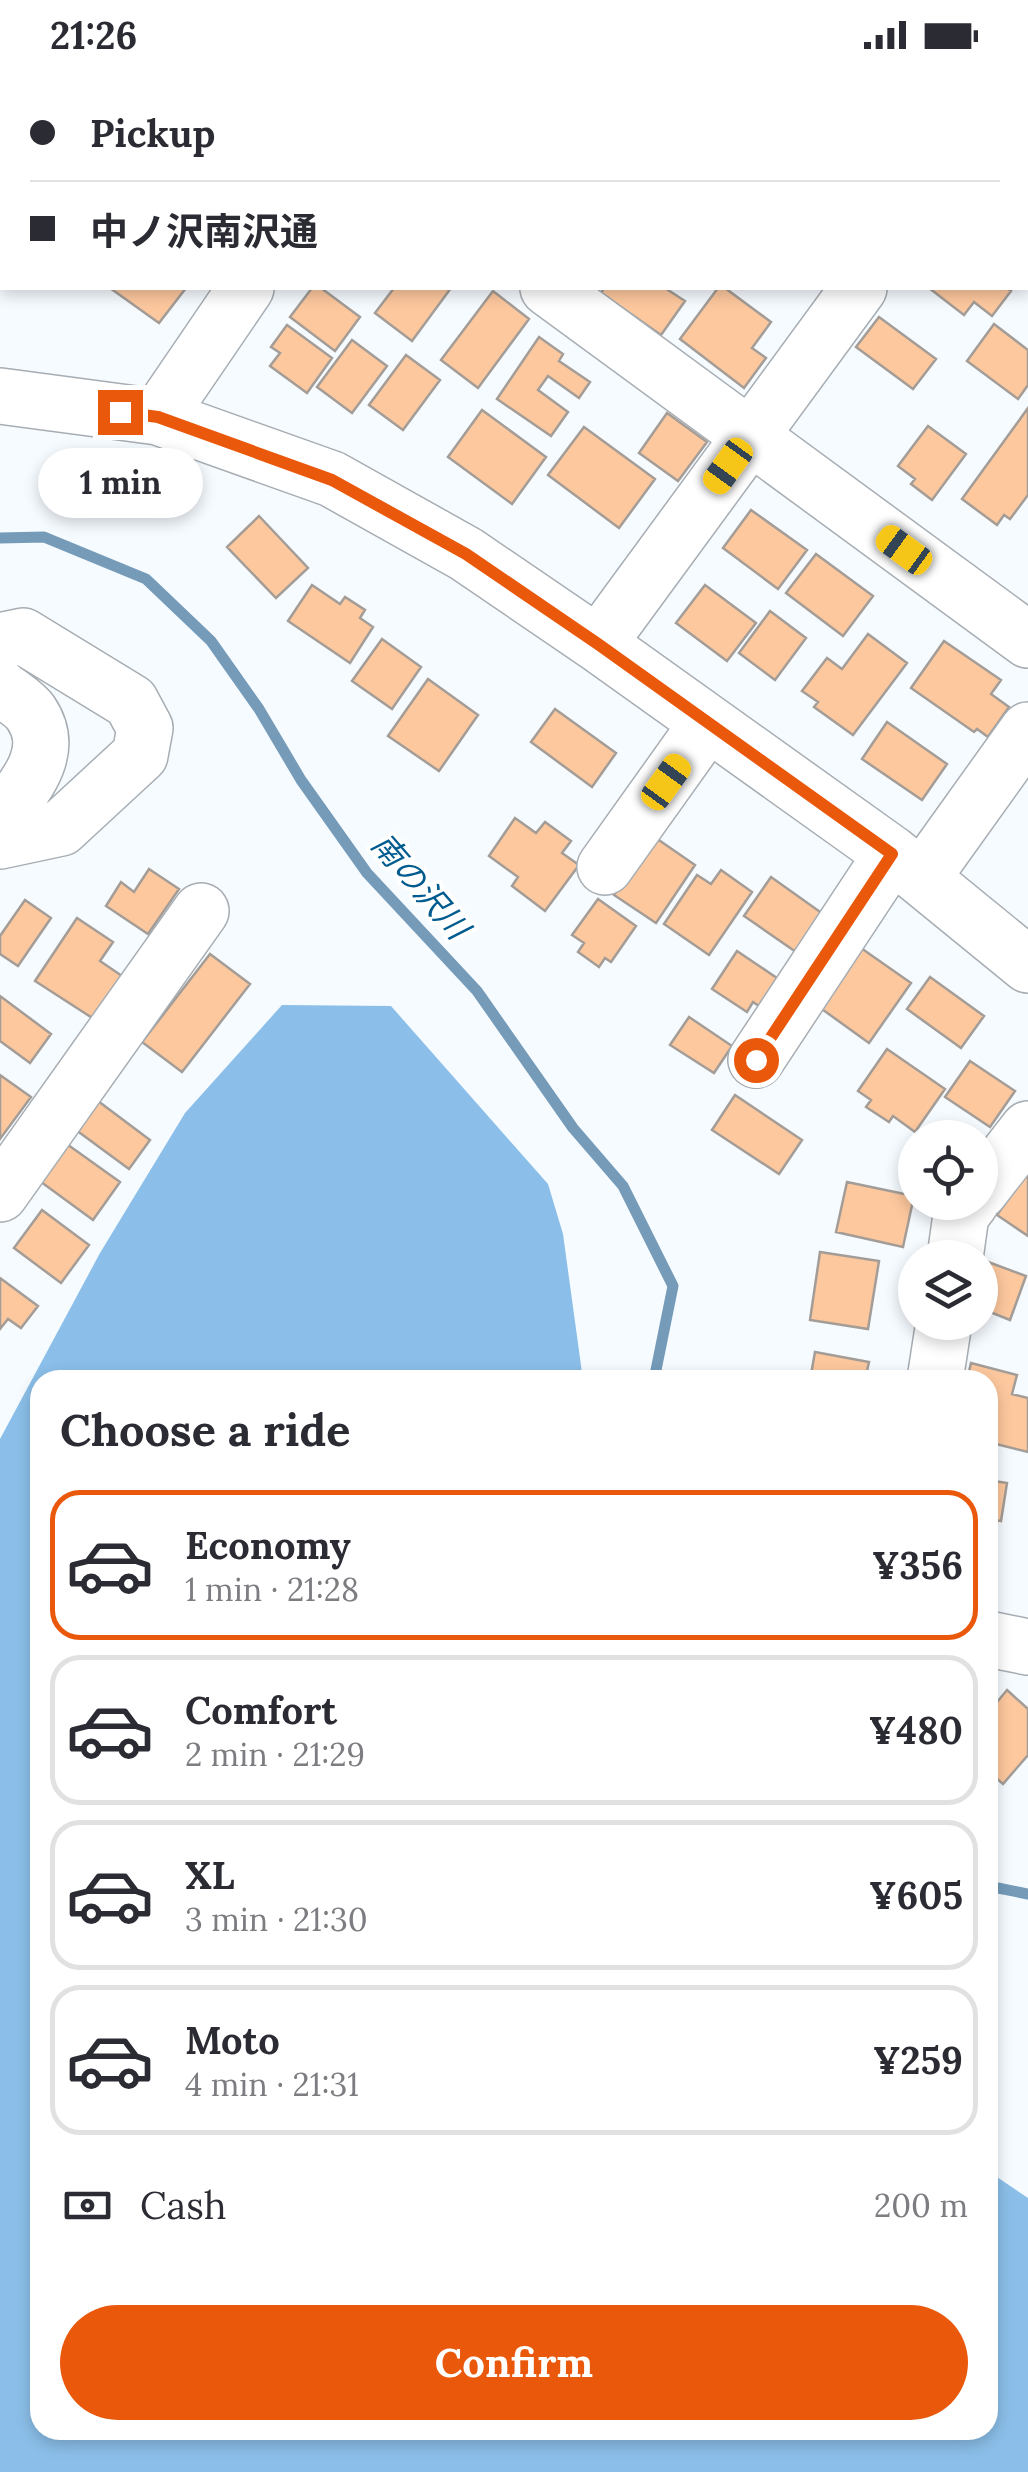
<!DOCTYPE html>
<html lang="en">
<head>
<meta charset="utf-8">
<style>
  :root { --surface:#fff; --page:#f2f2f3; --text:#2b2b33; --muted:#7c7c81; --line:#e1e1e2; --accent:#ea580c }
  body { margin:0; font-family:Lora,"Noto Sans JP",serif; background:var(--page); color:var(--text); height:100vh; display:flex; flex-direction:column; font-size:38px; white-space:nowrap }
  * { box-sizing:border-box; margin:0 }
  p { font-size:32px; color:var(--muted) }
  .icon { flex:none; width:55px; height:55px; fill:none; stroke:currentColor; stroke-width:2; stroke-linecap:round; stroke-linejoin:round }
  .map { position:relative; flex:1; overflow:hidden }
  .details { position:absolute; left:30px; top:1300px; width:968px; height:1070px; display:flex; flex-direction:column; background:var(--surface); border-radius:30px; box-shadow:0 5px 15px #0003 }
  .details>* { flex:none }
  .top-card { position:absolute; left:0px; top:0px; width:1030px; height:220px; box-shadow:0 5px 15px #0003; display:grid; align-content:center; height:220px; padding:0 30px; background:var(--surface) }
  .tools { position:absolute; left:898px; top:1050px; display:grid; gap:20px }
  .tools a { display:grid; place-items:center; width:100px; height:100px; border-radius:50%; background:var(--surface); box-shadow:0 5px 15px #0003; font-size:50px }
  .end { position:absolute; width:45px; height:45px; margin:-22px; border:12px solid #ea580c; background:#fff; box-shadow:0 0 0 5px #fff }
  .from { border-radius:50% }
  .bubble { position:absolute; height:70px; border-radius:35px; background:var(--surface); box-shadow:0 5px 15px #0003; font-size:32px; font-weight:800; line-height:70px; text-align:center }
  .car { position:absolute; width:30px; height:60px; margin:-30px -15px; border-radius:12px; box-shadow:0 0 8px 2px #0007; background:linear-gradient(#f5c518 24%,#345 0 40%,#f5c518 0 76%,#345 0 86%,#f5c518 0) }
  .top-card b { display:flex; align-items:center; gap:35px; height:95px; font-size:38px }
  .top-card b+b { border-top:2px solid var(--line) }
  .top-card i { width:25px; height:25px; background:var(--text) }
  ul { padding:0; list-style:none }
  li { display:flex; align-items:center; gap:30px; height:150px; margin:0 20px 15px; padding:0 10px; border:5px solid var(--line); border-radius:30px }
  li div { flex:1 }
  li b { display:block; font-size:38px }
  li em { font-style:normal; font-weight:800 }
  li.selected { border-color:var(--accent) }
  li>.icon { width:90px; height:90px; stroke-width:1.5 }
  h2 { padding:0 30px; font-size:45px; line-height:120px }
  .pay { display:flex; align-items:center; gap:25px; height:110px; padding:0 30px; font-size:38px }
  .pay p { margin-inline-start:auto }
  .cta { display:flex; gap:20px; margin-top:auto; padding:20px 30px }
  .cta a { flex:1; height:115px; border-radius:60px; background:var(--accent); color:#fff; font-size:40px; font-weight:800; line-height:115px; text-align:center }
  .status { display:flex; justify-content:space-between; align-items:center; height:70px; padding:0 50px; background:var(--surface); direction:ltr }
  .status svg { height:28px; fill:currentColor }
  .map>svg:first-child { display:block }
</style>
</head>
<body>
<div class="status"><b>21:26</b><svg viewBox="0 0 49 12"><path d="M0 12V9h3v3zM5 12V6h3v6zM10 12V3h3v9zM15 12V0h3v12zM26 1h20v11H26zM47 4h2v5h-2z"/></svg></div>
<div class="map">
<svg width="1028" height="2402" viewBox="0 0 1028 2402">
  <rect width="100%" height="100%" fill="#f6fbff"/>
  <path fill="#8bbfe9" d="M282,935L391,936L548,1114L563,1164L583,1310H40V2360H988V2101L1028,2128V2402H0V1369L100,1183L185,1043Z"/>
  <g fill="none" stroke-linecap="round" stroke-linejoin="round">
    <path stroke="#759bb9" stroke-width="11" d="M0,468L44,467L146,509L211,571L259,639L301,710L367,803L477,921L573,1058L623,1116L673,1216L654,1310
      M988,1816L1028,1824"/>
  </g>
  <path fill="#fdc89e" stroke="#a49d97" stroke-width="2.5" d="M0,112L2,114V210L0,208Z
    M110,218H186L159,253Z
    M312,218H321L360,247L335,281L290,247Z
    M394,218H451L412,271L375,243Z
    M604,218H665L685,231L661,265L601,223Z
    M718,218H725L771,252L752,278L766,288L744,318L680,269Z
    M929,218H1007L1011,221L992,246L974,232L964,245Z
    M493,221L529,249L478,318L441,290Z
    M879,247L936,289L913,319L856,277Z
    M994,254L1028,280V315L1018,329L967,291Z
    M287,255L332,288L307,323L270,296L280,283L271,277Z
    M539,267L563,284L559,291L590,312L579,328L548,306L538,320L568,342L551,366L497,329Z
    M352,270L387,296L352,343L317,317Z
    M406,285L440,310L403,360L369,335Z
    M1028,338V425L1010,449L1004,445L997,455L962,429Z
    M482,340L546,387L512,434L448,387Z
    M667,343L707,372L678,411L639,383Z
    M928,356L966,384L932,430L911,414L915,409L898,396Z
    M584,357L655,409L619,458L548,405Z
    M751,440L807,480L778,519L723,478Z
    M259,446L308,498L276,528L227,477Z
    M816,484L873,526L843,566L786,523Z
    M312,515L340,534L345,527L365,540L360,548L373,557L350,593L288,551Z
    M705,515L756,553L727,591L676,553Z
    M770,541L806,568L775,610L739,583Z
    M868,564L907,593L853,665L814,637L818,632L802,621L827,588L842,599Z
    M382,569L421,597L392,639L352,611Z
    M944,571L1001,610L991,624L1009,637L988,667L977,659L974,662L911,618Z
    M428,609L478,645L439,701L388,666Z
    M555,639L616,683L592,717L531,672Z
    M887,652L947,694L922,730L862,689Z
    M515,748L536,763L545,752L571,771L562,783L579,795L545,841L512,816L518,807L489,786Z
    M653,766L695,795L656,853L614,825Z
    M149,799L179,819L148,864L106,836L121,812L134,822Z
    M721,800L752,822L709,885L664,854L697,805L711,814Z
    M771,807L823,844L796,882L744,846Z
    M598,829L636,856L611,892L605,888L599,897L578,882L584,873L572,865Z
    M25,830L51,848L18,896L0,884V866Z
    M77,848L113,872L100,891L125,908L97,951L35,911Z
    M861,878L911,913L869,973L819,937Z
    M737,881L777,908L759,936L753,932L747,942L712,919Z
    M210,884L250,914L182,1002L142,972Z
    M930,907L984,946L961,978L907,939Z
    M0,926L51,964L30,993L0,971Z
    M689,947L732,976L714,1003L670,975Z
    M887,979L945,1019L915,1062L893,1046L889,1052L866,1037L871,1030L858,1021Z
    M970,991L1015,1021L990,1057L945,1027Z
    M0,1005L31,1027L0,1069Z
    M735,1025L802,1070L779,1104L712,1060Z
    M98,1031L150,1070L129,1099L76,1060Z
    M64,1072L120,1112L93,1150L37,1109Z
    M1025,1105L1028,1107V1166L997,1145Z
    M847,1112L914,1126L903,1177L836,1162Z
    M42,1140L89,1175L61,1213L14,1178Z
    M820,1182L879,1191L868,1259L810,1250Z
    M980,1189L1026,1206L1010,1250L980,1238Z
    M0,1208L38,1236L21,1258L8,1249L0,1259Z
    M815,1282L869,1292L865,1310H810Z
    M971,1293L1017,1305L1012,1324L1028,1328V1382L988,1372V1310H967Z
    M988,1410L1007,1413L1001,1451L988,1449Z
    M1007,1620L1028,1639V1685L1003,1714L988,1701V1643Z"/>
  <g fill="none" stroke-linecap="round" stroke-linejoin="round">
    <defs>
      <path id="minor" d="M255,0L258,2
        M824,0L827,2
        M395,2L397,0
        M708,2L709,0
        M1016,2L1018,0
        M1028,150V151
        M548,218L1028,570
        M0,326L158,347L332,409L466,484L598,574L892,784L1028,895
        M158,347L246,218
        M0,571L23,566L131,632L145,658L140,685L61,758L0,771
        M598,574L859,218
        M0,617C9,625 24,633 31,643C58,683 23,719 0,749
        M605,797L707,654
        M922,808L1028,660
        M756,990L892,784
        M980,1121L1028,1059
        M0,1124L201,841
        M955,1188L961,1145L971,1132
        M935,1310L944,1252
        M988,1569L1028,1577"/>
    </defs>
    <use href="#minor" stroke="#a6adb3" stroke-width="58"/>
    <use href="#minor" stroke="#fff" stroke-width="55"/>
  </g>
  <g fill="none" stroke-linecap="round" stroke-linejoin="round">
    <path stroke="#ea580c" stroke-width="12" d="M120,342L158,347L332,410L466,484L598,574L892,784L756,990"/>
  </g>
  <g text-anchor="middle" stroke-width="8" stroke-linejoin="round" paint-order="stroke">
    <g font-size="32" font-style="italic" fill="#005c8f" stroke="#fff">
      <text transform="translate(420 816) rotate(49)" y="11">南の沢川</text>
    </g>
  </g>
</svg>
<div class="tools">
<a><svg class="icon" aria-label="locate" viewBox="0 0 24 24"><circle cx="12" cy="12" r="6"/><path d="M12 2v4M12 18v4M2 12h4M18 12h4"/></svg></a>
<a><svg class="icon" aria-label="layers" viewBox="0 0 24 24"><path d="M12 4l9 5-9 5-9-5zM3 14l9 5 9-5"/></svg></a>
</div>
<i class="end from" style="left:756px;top:990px"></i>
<i class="end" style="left:120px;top:342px"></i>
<div class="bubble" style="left:38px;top:378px;width:165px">1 min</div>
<i class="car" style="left:728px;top:396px;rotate:216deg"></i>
<i class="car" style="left:904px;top:480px;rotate:306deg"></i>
<i class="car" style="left:666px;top:712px;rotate:36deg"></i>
<div class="top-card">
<b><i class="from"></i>Pickup</b>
<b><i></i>中ノ沢南沢通</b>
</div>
<section class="details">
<h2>Choose a ride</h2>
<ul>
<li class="selected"><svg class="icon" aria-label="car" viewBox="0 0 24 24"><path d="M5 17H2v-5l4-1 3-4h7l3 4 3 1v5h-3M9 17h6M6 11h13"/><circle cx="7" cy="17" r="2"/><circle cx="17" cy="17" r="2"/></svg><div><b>Economy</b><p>1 min · 21:28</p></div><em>¥356</em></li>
<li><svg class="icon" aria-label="car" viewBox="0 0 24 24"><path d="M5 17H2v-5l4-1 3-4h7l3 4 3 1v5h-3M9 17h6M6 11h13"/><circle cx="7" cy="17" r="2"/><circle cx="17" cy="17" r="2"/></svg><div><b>Comfort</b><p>2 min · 21:29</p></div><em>¥480</em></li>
<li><svg class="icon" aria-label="car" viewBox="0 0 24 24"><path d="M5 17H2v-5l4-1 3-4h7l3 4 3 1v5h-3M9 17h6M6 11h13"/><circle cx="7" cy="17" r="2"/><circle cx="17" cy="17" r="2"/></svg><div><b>XL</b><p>3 min · 21:30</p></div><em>¥605</em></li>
<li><svg class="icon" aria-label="car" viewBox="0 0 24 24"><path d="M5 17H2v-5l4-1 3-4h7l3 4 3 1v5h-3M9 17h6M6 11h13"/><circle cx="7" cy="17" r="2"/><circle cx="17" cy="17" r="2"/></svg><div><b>Moto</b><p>4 min · 21:31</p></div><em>¥259</em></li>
</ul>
<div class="pay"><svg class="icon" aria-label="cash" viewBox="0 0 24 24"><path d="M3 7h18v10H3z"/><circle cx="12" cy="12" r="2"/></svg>Cash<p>200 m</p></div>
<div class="cta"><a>Confirm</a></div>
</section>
</div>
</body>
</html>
